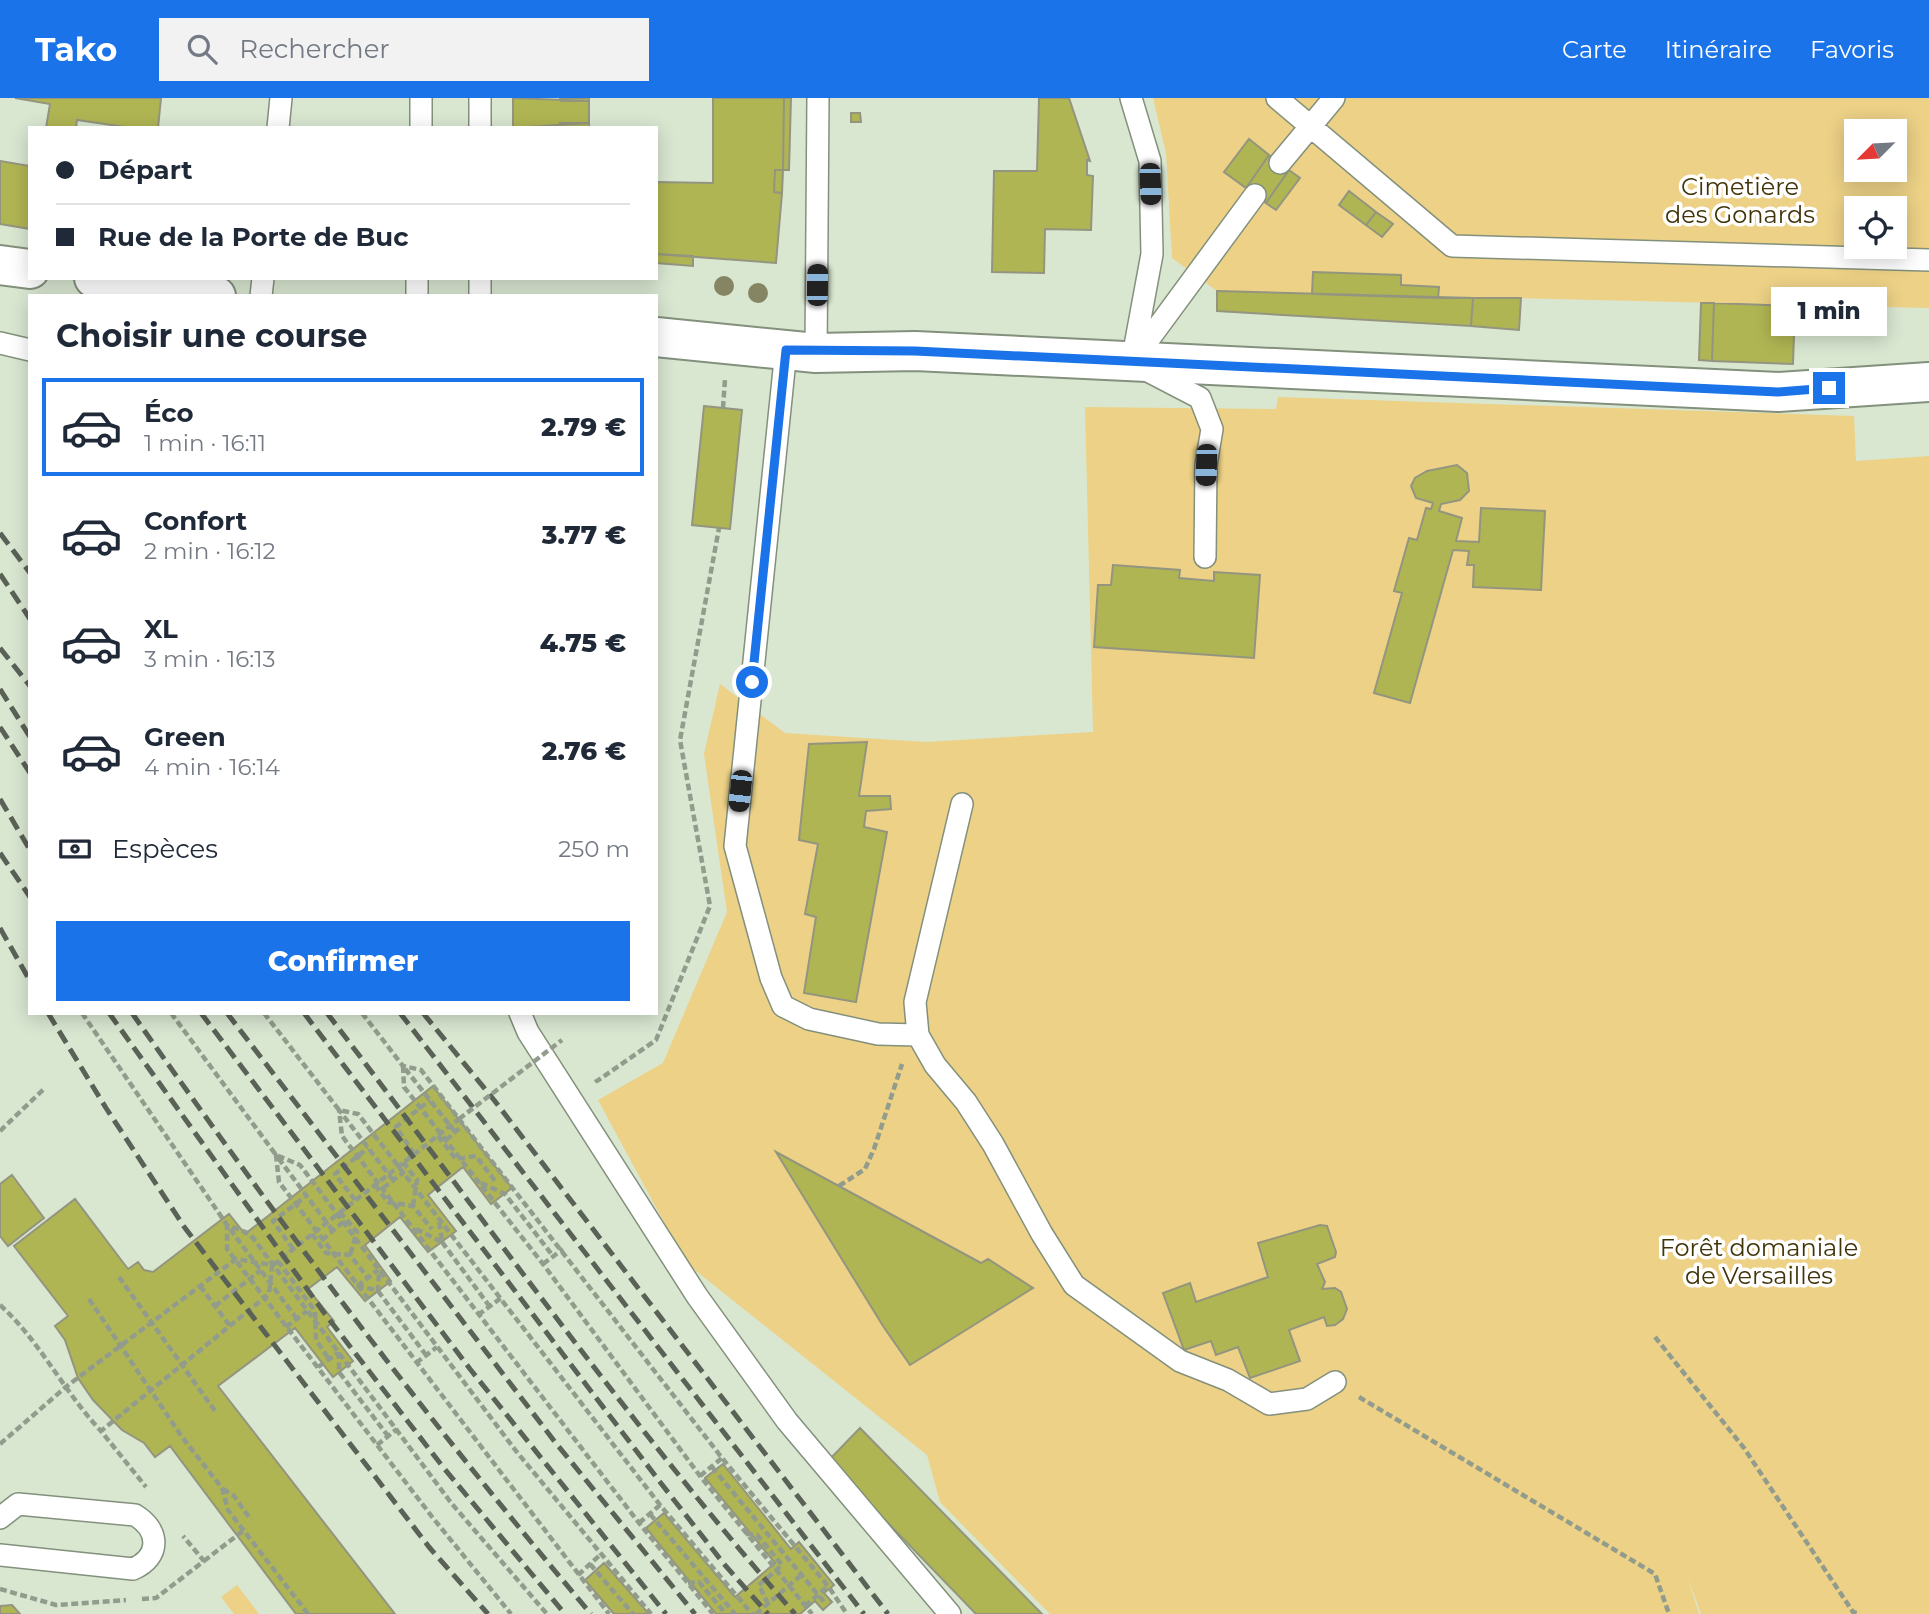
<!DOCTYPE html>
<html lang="fr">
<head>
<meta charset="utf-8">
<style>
  :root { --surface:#fff; --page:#f2f2f3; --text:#1f2937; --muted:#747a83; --line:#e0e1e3; --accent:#1a73e8 }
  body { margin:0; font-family:Montserrat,sans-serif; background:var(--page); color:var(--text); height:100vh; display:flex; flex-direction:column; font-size:26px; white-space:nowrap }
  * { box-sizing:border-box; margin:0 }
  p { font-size:23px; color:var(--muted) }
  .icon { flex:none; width:38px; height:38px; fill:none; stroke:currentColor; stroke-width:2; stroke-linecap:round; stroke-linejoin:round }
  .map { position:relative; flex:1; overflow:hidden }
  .drawer { position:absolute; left:28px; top:196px; width:630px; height:721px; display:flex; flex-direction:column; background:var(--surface); border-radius:0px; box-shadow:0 4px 18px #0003 }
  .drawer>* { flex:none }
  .top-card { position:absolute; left:28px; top:28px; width:630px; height:154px; border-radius:0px; box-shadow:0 4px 18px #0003; display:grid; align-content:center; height:154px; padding:0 28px; background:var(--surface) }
  .needle { width:46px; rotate:246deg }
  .fabs { position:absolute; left:1844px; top:21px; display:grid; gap:14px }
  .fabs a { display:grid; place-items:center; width:63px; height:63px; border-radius:0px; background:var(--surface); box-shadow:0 4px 18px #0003; font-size:35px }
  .end { position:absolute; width:32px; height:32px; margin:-16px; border:9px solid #1a73e8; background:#fff; box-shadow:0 0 0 4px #fff }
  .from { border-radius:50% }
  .bubble { position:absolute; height:49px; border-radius:0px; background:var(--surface); box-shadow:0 4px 18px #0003; font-size:23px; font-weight:800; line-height:49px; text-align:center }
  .car { position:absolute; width:21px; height:42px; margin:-21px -10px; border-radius:9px; box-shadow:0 0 5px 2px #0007; background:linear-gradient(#222 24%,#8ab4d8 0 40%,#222 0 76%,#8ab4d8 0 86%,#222 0) }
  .top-card b { display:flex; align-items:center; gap:24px; height:66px; font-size:26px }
  .top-card b+b { border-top:2px solid var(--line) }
  .top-card i { width:18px; height:18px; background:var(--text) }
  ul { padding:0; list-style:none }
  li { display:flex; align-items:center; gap:21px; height:98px; margin:0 14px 10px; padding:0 14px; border:4px solid transparent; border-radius:0px }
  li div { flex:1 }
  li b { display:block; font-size:26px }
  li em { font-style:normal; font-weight:800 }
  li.on { border-color:var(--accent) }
  li>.icon { width:63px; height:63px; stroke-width:1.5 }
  h2 { padding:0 28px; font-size:32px; line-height:84px }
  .pay { display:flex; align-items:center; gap:18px; height:77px; padding:0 28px; font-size:26px }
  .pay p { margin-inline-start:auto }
  .cta { display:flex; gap:14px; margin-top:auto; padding:14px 28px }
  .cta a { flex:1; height:80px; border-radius:0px; background:var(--accent); color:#fff; font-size:28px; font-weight:800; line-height:80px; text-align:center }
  header { display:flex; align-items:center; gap:42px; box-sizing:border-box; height:98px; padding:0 35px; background:var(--accent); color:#fff }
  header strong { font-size:33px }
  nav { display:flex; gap:38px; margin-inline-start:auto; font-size:24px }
  .search { width:490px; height:63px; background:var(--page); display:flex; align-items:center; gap:18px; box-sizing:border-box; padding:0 24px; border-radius:0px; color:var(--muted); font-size:26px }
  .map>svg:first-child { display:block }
</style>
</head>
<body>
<header>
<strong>Tako</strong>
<div class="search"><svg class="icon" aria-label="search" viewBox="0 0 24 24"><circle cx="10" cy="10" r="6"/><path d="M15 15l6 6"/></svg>Rechercher</div>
<nav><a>Carte</a><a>Itinéraire</a><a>Favoris</a></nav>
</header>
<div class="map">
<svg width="1929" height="1516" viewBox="0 0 1929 1516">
  <rect width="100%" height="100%" fill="#d9e7d1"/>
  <path fill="#ecd186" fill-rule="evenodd" d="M1153,0H1929V210L1217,193L1172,160L1166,55ZM1857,33H1895V72H1857ZM1857,110H1895V149H1857Z
    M1278,299L1854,318L1856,363L1929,358V1516H1701L1687,1478L1699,1516H1050L940,1404L927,1357L686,1165L598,1002L663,965L727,814L704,656L720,586L785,635L926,644L1093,634L1085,309L1276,311Z
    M237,1487L259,1516H234L221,1499Z"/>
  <path fill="#b0b553" stroke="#93957f" stroke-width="2" d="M15,0H161L158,30H132L77,22L76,30H46L50,6Z
    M513,0L589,3V25L513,30Z
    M560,0H589V3H561Z
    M713,0H784L783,72H775L774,94L782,95L776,165L656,156V84L713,85Z
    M784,0H791L789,72H783Z
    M1039,0H1069L1090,63L1087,62V77L1093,78L1091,132L1045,131L1044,175L992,174L994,73H1037Z
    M851,15H860L861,24H851Z
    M560,25H589V30H521L560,29Z
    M1249,41L1269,57L1246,90L1224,74Z
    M1269,57L1289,72L1266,105L1246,90Z
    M0,63L30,68V131L0,126Z
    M775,72H783L782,95L774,94Z
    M1289,72L1300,80L1276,112L1266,105Z
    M1349,93L1376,114L1366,127L1339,107Z
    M1376,114L1393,126L1382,139L1366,127Z
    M656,156L693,158V168L656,165Z
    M1313,174L1401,177V187L1439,189L1438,200L1312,196Z
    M1217,193L1473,200L1471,228L1217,213Z
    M1473,200H1521L1519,232L1471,228Z
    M1701,205H1714L1712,263L1699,262Z
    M1714,205L1795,208L1793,266L1712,263Z
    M704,308L742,312L730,431L692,427Z
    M1457,367L1467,375L1469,393L1460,402L1441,406L1439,413L1462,420L1456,443L1479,444L1481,410L1545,413L1541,492L1473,489L1474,467H1467L1469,453L1453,452L1410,605L1374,595L1402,495L1394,493L1409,440L1417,442L1426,410L1431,411L1433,405L1416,400L1411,388L1415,380L1427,373Z
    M1113,467L1180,472L1179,480L1214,483V474L1260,477L1254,560L1094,549L1098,487H1111Z
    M867,644L859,698H890L891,711L866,713L864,729L887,734L856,904L804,895L816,819L805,816L818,746L799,742L809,646Z
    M433,988L512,1090L491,1106L463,1069L428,1097L456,1133L428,1154L400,1119L365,1147L391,1183L365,1203L337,1169L308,1191L334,1223L327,1229L353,1263L333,1279L295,1230L218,1288L395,1516H296L170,1348L155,1359L144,1345L122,1332L93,1302L78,1280L65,1242L55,1228L68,1218L14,1148L75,1101L128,1171L138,1164L144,1172L153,1174L229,1116L245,1136Z
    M776,1054L981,1165L988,1161L1033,1190L910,1267L883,1228Z
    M12,1077L44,1120L8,1148L0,1138V1086Z
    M1320,1127L1327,1128L1336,1154L1335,1159L1317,1166L1325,1184L1322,1191L1335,1190L1341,1194L1347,1211L1343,1221L1335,1227L1327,1228L1324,1219L1289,1232L1300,1263L1250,1280L1238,1249L1216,1257L1211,1243L1184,1252L1163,1195L1190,1185L1196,1204L1268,1179L1258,1145Z
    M860,1330L1042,1516H976L828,1363Z
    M723,1366L791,1451L799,1444L834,1487L824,1495L832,1504L823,1512L815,1503L800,1516H716L646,1430L664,1415L735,1499L775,1465L705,1380Z
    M604,1465L649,1516H614L585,1482Z
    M12,1507L20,1516H0V1508Z"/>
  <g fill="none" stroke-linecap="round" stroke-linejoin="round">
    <defs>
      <path id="service" d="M1131,0L1150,63L1152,156L1132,264
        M1277,0L1452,148L1929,162
        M278,30L281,0
        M421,30V0
        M480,30V0
        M1280,65L1334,0
        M480,180V198
        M261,198L263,180
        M417,198V180
        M0,245L30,252
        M786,252L735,748L771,880L783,908L809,921L878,936L918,937
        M816,255L818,0
        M1135,260L1255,97
        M1146,272L1200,300L1212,331L1206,367L1205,459
        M962,706L915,904L918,937L935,967L966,1004L993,1046L1042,1136L1074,1187L1180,1263L1228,1282L1269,1306L1307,1301L1335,1284
        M520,915L528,934L697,1198L787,1323L950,1516
        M0,1420L18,1406L135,1417C160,1432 161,1459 133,1471L0,1457"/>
      <path id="secondary" d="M0,167L30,171
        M94,180L216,198
        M656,239L816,255L915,253L1778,294L1929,284"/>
    </defs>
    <use href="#service" stroke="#83907c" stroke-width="24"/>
    <use href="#secondary" stroke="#83907c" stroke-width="42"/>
    <path stroke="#929c8c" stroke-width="4.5" stroke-dasharray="7 3.5" stroke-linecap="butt" d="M723,310L725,281
      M82,915L227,1127L250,1136L452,1406L547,1516
      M171,915L276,1057L300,1067L516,1353L651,1516
      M264,915L339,1012L358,1016L660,1407L752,1516
      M362,915L403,968L421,972L722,1360L828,1488L847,1516
      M596,981L597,983L656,942L710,808L680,642L719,430
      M0,1033L45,990
      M455,1034L403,968L404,989L543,1166L700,1378L812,1516
      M438,1038L456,1061L476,1058L495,1083
      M446,1042L464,1026
      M414,1056L396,1029L430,1002
      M403,1064L417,1082L413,1108
      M393,1082L339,1012L342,1038L639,1425L713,1516
      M481,1085L505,1096L553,1158
      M375,1087L388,1104L413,1108L432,1131
      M839,1088L865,1071L874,1051L902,966
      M383,1090L404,1074
      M355,1102L335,1076L368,1050
      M340,1114L357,1134L350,1157
      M416,1131L442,1144L439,1122
      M333,1133L276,1057L279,1084L609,1516
      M312,1136L326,1155L350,1157L368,1180
      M322,1142L343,1124
      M442,1144L490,1209
      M293,1151L273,1123L305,1099
      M278,1163L315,1213L316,1242L329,1261
      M543,1166L563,1151
      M273,1167L459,1021
      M119,1179L215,1313
      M357,1187L378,1193L379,1172
      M200,1188L230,1228
      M357,1188L378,1172
      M378,1193L426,1257
      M89,1201L182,1339L222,1390L228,1412L308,1516
      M0,1207C40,1243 64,1294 101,1333
      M215,1208L261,1172
      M478,1217L501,1200
      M297,1221L227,1127V1151L433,1420L511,1516
      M286,1229L307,1213
      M1655,1239L1744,1350L1853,1514L1859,1516
      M339,1254V1274L388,1338
      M416,1265L437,1249
      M318,1269L338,1255
      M1359,1299L1655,1476L1669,1516
      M0,1346L67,1288L236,1161L272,1167L269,1196L101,1333L146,1389
      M377,1347L397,1331
      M712,1369L824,1504
      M700,1378L722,1360
      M223,1391L234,1398L251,1422
      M650,1416L735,1516
      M639,1425L660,1407
      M746,1436L757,1437L782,1467L759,1487L768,1506
      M204,1463L244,1432
      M590,1466L633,1516
      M578,1477L600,1457
      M688,1485L699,1484L726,1516
      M0,1491L56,1507L126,1502
      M142,1501L156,1500L204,1463L183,1438
      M805,1508L828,1488
      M756,1516L800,1478"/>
    <use href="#service" stroke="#fff" stroke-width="21"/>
    <use href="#secondary" stroke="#fff" stroke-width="38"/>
    <path stroke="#5a6156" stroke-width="5" stroke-dasharray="14 7" stroke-linecap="butt" d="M0,435L30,475
      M0,476L30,521
      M0,550L30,588
      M0,591L30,639
      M0,629L30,675
      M0,701L30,752
      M0,755L30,799
      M0,830L30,883
      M48,915L106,1010L185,1130L429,1449L488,1516
      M109,915L325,1216L443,1369L565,1516
      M132,915C277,1122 428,1323 591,1516
      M201,915L470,1271L666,1516
      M227,915L555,1344L695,1516
      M304,915L660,1384L724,1466L768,1516
      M327,915C481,1117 628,1325 795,1516
      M400,915L864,1516
      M423,915L494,1002L888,1516"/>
    <path stroke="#929c8c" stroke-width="4.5" stroke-dasharray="7 3.5" stroke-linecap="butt" d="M459,1021L562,942"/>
  </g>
  <g fill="#868563">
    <circle cx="724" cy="188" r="10"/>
    <circle cx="758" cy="195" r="10"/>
  </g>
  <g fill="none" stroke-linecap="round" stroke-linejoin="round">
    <path stroke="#1a73e8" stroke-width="9" d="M752,584L786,252L915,253L1778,294L1829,290"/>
  </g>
  <g text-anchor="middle" stroke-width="7" stroke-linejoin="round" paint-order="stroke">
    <g font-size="24" fill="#423409" stroke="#fff">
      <text x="1740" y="97">Cimetière<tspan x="1740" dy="28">des Gonards</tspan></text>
      <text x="1759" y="1158">Forêt domaniale<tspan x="1759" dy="28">de Versailles</tspan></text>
    </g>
  </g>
</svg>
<div class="fabs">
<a><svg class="needle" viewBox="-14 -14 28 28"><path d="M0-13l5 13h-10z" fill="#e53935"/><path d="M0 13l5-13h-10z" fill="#747a83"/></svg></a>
<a><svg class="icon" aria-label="locate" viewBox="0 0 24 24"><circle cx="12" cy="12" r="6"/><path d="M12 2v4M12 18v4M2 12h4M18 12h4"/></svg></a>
</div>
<i class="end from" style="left:752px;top:584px"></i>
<i class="end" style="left:1829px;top:290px"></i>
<div class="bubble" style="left:1771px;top:189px;width:116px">1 min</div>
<i class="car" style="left:1150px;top:86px;rotate:178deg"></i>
<i class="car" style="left:817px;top:187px;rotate:1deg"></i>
<i class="car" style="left:1206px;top:367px;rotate:182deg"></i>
<i class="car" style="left:740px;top:693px;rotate:186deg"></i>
<div class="top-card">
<b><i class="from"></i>Départ</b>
<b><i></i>Rue de la Porte de Buc</b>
</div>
<section class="drawer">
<h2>Choisir une course</h2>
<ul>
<li class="on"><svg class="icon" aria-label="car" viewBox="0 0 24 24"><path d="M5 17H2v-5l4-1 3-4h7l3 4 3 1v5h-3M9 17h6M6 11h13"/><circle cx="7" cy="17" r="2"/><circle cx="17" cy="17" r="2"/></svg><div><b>Éco</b><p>1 min · 16:11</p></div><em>2.79 €</em></li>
<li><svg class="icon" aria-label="car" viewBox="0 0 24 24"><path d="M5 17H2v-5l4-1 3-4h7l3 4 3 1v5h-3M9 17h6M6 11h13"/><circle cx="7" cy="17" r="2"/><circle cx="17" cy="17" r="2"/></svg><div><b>Confort</b><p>2 min · 16:12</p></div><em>3.77 €</em></li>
<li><svg class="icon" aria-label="car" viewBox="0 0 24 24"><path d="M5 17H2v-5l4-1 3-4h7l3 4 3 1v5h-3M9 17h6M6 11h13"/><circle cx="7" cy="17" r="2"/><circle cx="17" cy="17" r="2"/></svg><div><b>XL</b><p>3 min · 16:13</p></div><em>4.75 €</em></li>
<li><svg class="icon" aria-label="car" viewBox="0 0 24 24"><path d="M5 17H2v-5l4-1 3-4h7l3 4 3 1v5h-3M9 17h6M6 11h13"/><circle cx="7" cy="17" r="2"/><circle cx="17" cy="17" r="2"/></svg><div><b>Green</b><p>4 min · 16:14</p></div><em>2.76 €</em></li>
</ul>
<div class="pay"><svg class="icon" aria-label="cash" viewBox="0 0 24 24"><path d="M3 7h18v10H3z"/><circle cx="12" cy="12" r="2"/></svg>Espèces<p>250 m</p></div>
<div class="cta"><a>Confirmer</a></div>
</section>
</div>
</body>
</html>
